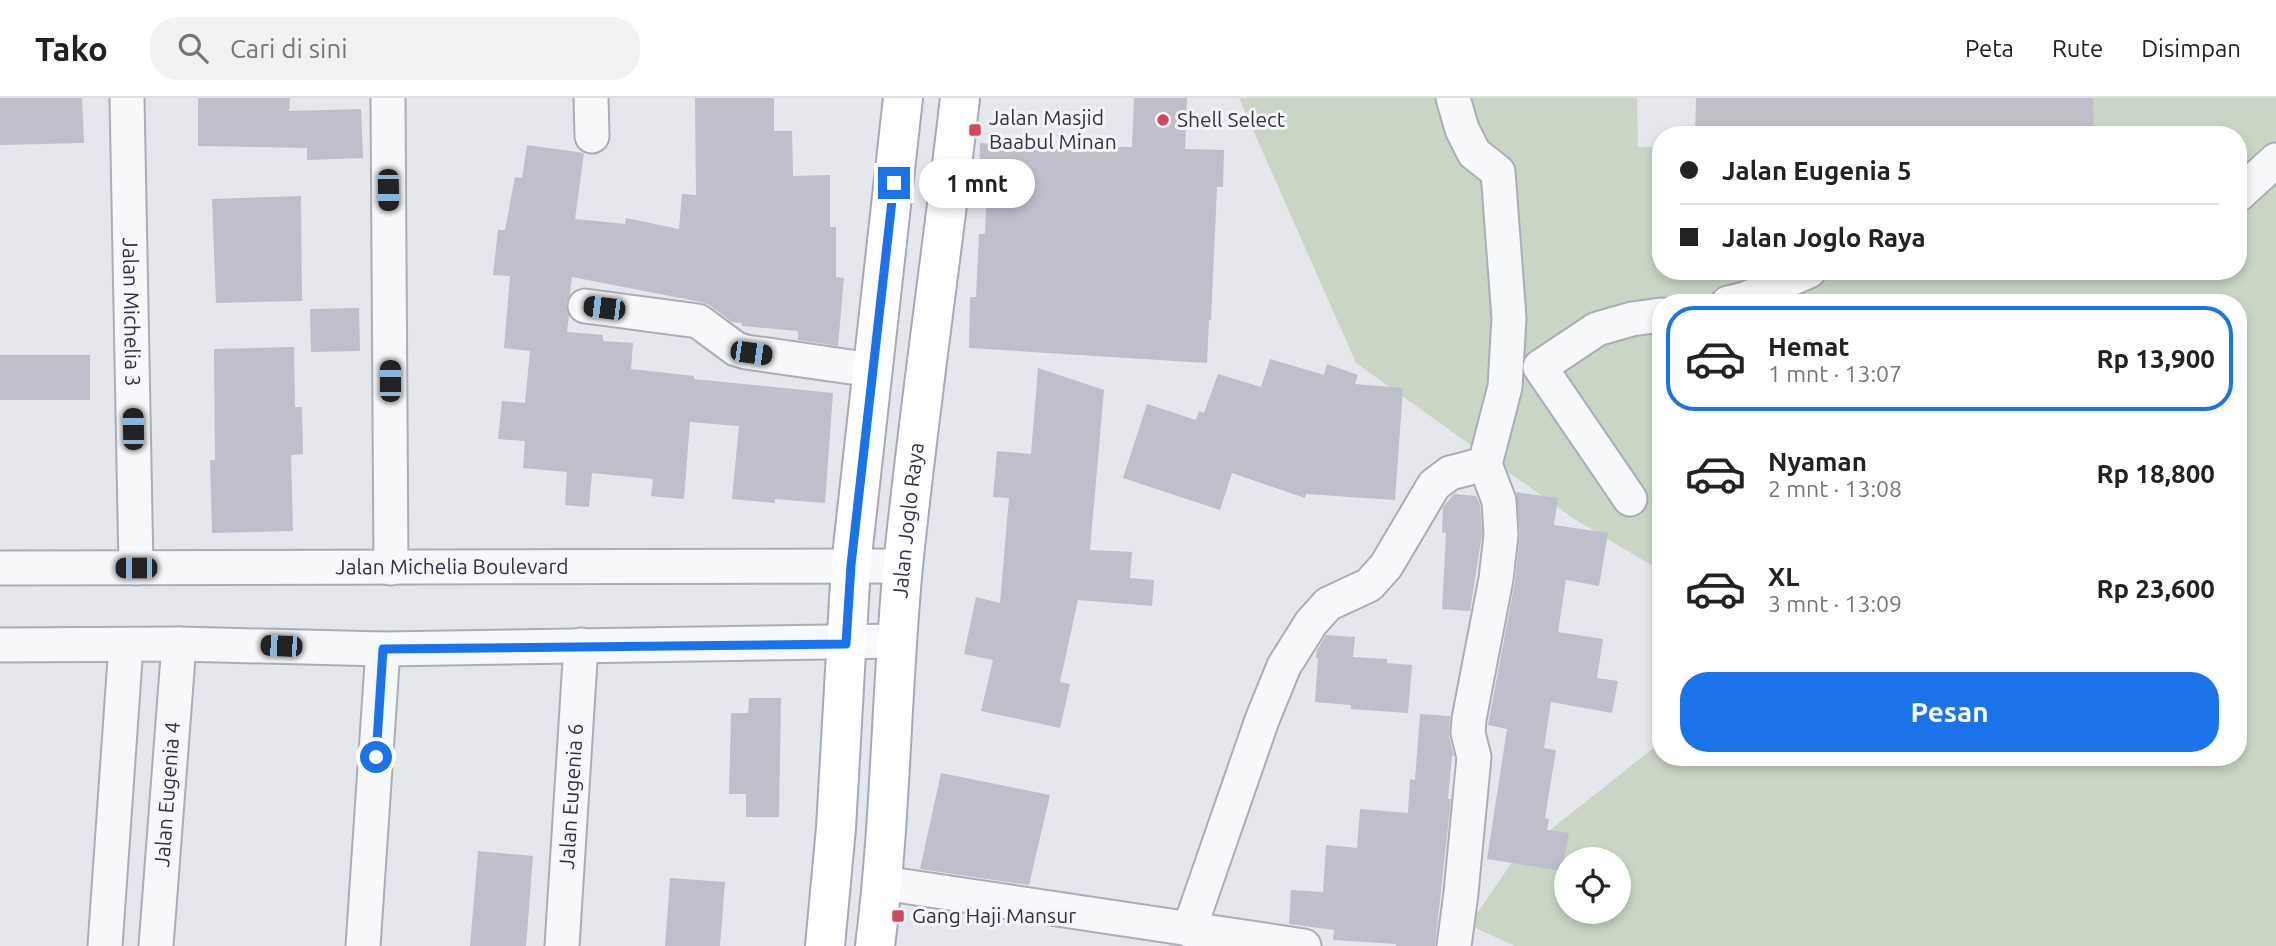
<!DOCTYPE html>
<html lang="id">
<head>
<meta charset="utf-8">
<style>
  :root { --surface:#fff; --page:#f2f2f2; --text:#222; --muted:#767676; --line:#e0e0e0; --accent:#1a73e8 }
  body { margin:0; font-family:Ubuntu,sans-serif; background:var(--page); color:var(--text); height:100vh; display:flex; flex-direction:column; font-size:26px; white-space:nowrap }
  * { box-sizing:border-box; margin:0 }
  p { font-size:23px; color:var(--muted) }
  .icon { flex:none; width:38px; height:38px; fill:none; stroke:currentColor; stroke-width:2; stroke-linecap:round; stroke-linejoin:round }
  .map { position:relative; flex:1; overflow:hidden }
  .sheet { position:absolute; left:1652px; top:196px; width:595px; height:472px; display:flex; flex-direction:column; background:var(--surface); border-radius:28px; box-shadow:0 4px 10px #0003 }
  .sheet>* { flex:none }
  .guide { position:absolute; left:1652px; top:28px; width:595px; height:154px; border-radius:28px; box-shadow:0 4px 10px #0003; display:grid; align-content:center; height:154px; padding:0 28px; background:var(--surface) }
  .controls { position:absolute; left:1554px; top:749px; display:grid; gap:14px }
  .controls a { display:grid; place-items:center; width:77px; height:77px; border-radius:50%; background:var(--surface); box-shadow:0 4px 10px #0003; font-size:35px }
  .end { position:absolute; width:32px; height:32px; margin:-16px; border:9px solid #1a73e8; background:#fff; box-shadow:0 0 0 4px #fff }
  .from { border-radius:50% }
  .bubble { position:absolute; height:49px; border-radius:24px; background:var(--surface); box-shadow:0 4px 10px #0003; font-size:23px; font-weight:700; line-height:49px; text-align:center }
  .car { position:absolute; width:21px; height:42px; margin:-21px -10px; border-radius:9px; box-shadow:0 0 5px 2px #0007; background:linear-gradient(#222 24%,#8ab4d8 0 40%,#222 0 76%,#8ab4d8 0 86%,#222 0) }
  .guide b { display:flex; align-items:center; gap:24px; height:66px; font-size:26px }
  .guide b+b { border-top:2px solid var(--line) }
  .guide i { width:18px; height:18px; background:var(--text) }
  ul { padding:12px 0 0; list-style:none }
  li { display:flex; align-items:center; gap:21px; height:105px; margin:0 14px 10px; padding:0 14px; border:4px solid transparent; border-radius:28px }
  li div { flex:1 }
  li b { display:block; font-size:26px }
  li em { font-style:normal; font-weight:700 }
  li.active { border-color:var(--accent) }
  li>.icon { width:63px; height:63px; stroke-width:1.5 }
  .action { display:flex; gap:14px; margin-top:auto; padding:14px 28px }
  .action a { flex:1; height:80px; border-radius:28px; background:var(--accent); color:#fff; font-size:28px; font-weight:700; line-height:80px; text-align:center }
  header { display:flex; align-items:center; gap:42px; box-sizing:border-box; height:98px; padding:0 35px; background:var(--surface); border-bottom:2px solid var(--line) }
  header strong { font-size:33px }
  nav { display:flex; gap:38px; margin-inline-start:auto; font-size:24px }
  .search { width:490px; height:63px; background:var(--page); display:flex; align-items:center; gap:18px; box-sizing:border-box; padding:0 24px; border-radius:28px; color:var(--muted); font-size:26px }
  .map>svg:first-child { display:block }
</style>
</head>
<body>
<header>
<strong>Tako</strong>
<div class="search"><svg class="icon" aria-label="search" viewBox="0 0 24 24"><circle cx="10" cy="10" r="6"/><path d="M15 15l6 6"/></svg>Cari di sini</div>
<nav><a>Peta</a><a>Rute</a><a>Disimpan</a></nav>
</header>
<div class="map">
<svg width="2276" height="848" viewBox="0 0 2276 848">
  <rect width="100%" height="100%" fill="#e4e7ec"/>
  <path fill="#c9d6c5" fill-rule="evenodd" d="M1239,0H1637L1638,49H1661V173H2238V37H2028L2031,0H2276V848H1515L1469,827L1515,760L1661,644V660H2238V205H1661V473L1573,420L1356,265ZM1566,761H1619V814H1566Z"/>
  <path fill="#bbc0ca" d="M0,0H82L84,45L0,47Z
    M198,0H290L289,13L361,11L363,60L307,62V50L198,48Z
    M695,0H774V33H792L793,78L830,77V129H836V179L844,180L838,248L798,242V233L742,228V225L732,224L709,207L701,204L572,179L570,196L566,206L569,217L567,234L603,237V243L633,245L631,271L694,278V281L833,295L825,405L775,401V405L732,401L739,328L690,324L684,401L651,398L653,381L592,375L589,409L565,407L567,374L523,370L525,343L498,341L502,303L525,305L530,253L504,250L510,178L493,177L498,132H505L515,79L522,80L527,47L584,55L575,121L625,126L626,120L679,131L682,96L696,97Z
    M1134,0H1187L1185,51L1224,52L1223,89H1217L1211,222H1209L1207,265L969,250L970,199H976L979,136H985L987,85H979L980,45L1077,53V49H1132Z
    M1696,0H2093L2094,37H1695Z
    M301,98L302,203L216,205L212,101Z
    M359,210L360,253L311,254L310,211Z
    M294,249L295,309H302L303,356L291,357L293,433L212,435L210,362H215L214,251Z
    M0,257H90V302H0Z
    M1270,261L1324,277L1327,266L1358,277L1355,286L1403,290L1395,402L1306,396L1305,400L1232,375L1220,412L1123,380L1147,306L1196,322L1199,313L1204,315L1218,276L1261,289Z
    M1038,270L1104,292L1090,452L1132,454L1130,480L1154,482L1152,508L1078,502L1060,584L1070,586L1060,630L981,613L993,562L964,556L976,499L1000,505L1009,400L993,399L997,353L1031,356Z
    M1516,394L1558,400L1554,427L1608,435L1599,488L1566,482L1558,534L1603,541L1597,580L1618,583L1612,615L1551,604L1544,650L1556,652L1545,720L1549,721L1547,732L1569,735L1562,773L1487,761L1507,631L1488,627L1515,483L1520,436Z
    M1454,396L1476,398L1480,407L1482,436L1470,513L1442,511L1446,435L1442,434L1443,409Z
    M1326,537L1355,539L1353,559L1387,561V565L1412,567L1408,615L1351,611V607L1315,604L1318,560H1316L1317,552Z
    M749,600H781L779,719H746V696H729L731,615H748Z
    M1420,616L1450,618L1449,639L1454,658H1452L1448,701H1451L1435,848H1396V846L1333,842L1334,832L1289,826L1291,792L1323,794L1326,747L1357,750L1360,711L1408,715L1410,681L1415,682Z
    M941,675L1050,697L1029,787L920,771Z
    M478,753L533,758L526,848H470Z
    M670,780L725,784L720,848H665Z"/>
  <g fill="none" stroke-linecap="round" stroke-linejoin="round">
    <defs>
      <g id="minor">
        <path id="s1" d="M127,0L136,470"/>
        <path d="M388,0L391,470"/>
        <path d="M591,0L592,38"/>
        <path d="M1453,0L1462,31L1474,55L1498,74L1509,220L1505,289L1485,366L1499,403L1501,437L1496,481L1469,621L1468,635L1474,659L1461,795L1454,848"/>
        <path d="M2238,97L2276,62"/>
        <path d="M1728,205L1745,201L1809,173"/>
        <path d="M585,208L698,223L736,251L746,254L872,272"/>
        <path d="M1630,401L1540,269L1597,231L1632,221L1661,217"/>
        <path id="s2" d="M0,470L903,468"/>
        <path d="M0,547L179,546L383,551L897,543"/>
        <path d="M883,785L1304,848"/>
        <path d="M1189,832L1262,622L1284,568L1311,525L1328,506L1369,487L1386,468L1434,387L1450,375L1485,366"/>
        <path d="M105,848L126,547"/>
        <path id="s3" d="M156,848L179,546"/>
        <path d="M363,848L383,551"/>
        <path id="s4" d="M562,848L581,547"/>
      </g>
      <g id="major">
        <path d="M825,848L836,730L851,467L903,0"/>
        <path id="s5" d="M875,848C891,722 891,594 903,468C919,311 942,156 960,0"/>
      </g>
    </defs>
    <use href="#minor" stroke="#a9aeb7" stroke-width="37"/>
    <use href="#major" stroke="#a3abb8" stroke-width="42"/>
    <use href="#minor" stroke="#f7f8fa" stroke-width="33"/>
    <use href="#major" stroke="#fff" stroke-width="38"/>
  </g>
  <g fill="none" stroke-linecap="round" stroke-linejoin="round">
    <path stroke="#1a73e8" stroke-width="9" d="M376,659L383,551L846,546L851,467L894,85"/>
  </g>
  <g fill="#d1495b" stroke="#f4f6f9" stroke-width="2.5">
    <circle cx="1163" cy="22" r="7"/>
    <rect x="968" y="25" width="14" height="14" rx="3.5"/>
    <rect x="891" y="811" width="14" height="14" rx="3.5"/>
  </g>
  <g text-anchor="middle" stroke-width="6" stroke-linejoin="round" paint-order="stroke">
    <g font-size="21" fill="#2b3445" stroke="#f4f6f9" text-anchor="start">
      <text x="989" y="27">Jalan Masjid<tspan x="989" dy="24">Baabul Minan</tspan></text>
      <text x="1177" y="29">Shell Select</text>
      <text x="912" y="825">Gang Haji Mansur</text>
    </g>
    <g font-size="21" fill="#2b3445" stroke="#f4f6f9">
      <text dy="7" stroke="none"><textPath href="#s1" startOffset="214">Jalan Michelia 3</textPath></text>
      <text dy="7" stroke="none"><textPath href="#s5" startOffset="427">Jalan Joglo Raya</textPath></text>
      <text dy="7" stroke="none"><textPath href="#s2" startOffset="452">Jalan Michelia Boulevard</textPath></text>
      <text dy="7" stroke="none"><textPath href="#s3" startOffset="152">Jalan Eugenia 4</textPath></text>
      <text dy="7" stroke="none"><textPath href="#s4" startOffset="150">Jalan Eugenia 6</textPath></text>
    </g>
  </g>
</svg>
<div class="controls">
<a><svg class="icon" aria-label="locate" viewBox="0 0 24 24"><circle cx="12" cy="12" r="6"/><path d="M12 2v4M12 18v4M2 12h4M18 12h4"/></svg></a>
</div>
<i class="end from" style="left:376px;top:659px"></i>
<i class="end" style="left:894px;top:85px"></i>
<div class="bubble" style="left:919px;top:61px;width:116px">1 mnt</div>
<i class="car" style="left:388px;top:92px;rotate:179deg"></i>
<i class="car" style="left:604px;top:210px;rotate:277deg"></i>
<i class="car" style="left:751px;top:255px;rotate:98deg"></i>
<i class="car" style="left:390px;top:283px;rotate:0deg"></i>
<i class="car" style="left:133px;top:331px;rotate:359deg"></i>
<i class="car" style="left:136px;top:470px;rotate:270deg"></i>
<i class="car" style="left:281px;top:548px;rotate:272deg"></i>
<div class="guide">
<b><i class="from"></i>Jalan Eugenia 5</b>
<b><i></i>Jalan Joglo Raya</b>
</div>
<section class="sheet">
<ul>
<li class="active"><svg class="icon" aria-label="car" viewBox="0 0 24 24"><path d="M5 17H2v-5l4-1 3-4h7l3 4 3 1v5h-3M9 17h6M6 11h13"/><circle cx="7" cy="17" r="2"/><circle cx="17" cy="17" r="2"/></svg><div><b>Hemat</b><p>1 mnt · 13:07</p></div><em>Rp 13,900</em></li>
<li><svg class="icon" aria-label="car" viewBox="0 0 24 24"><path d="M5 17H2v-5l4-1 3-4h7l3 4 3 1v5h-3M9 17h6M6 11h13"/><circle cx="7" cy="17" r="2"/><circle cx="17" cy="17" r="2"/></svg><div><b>Nyaman</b><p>2 mnt · 13:08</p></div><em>Rp 18,800</em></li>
<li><svg class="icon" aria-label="car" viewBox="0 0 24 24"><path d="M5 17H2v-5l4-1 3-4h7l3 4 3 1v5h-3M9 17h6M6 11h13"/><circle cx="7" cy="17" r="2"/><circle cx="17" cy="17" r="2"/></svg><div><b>XL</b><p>3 mnt · 13:09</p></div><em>Rp 23,600</em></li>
</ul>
<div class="action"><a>Pesan</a></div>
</section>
</div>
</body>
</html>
